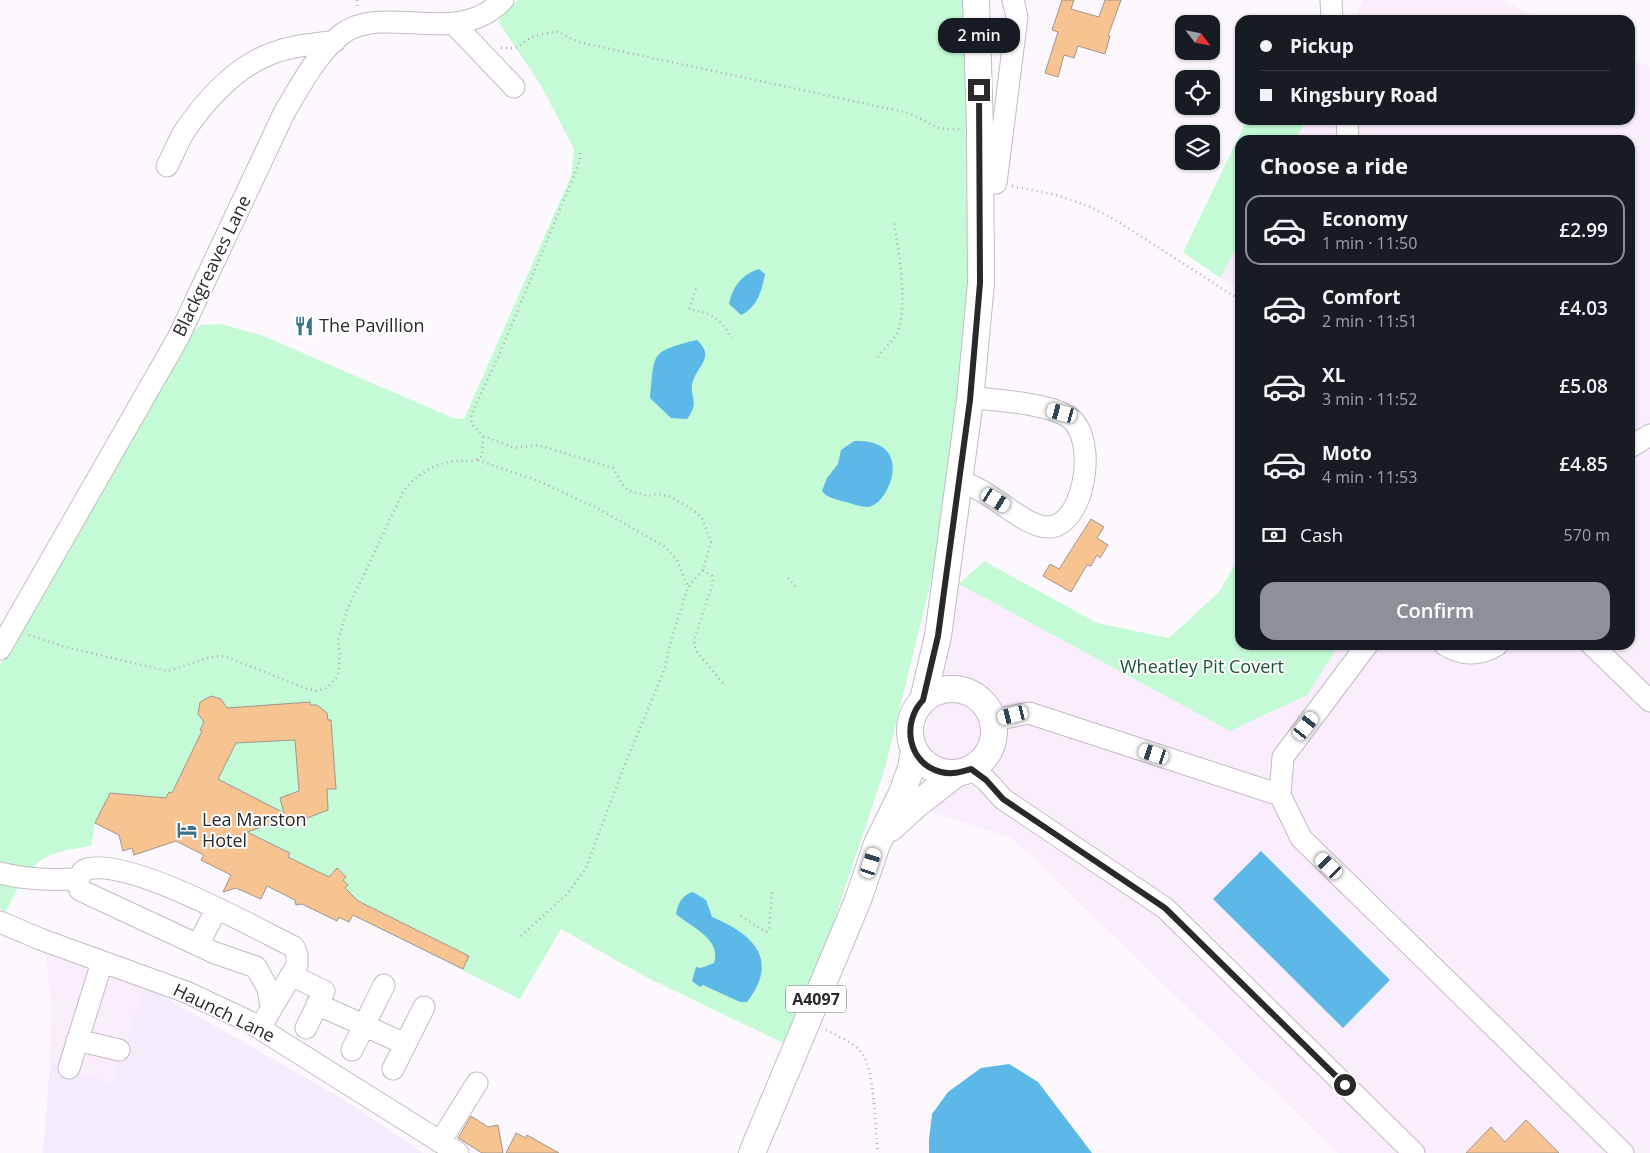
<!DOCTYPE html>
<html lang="en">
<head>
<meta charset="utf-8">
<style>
  :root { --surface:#171b24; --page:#20242c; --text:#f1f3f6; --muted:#9ea1a6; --line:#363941; --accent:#8c9099 }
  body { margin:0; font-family:"Open Sans",sans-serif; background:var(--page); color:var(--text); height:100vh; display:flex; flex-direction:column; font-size:19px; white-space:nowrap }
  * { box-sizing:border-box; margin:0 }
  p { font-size:16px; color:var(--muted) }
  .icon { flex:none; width:28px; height:28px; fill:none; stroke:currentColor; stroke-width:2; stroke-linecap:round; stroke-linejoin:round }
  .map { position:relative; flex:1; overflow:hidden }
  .drawer { position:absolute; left:1235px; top:135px; width:400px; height:515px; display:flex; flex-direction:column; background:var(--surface); border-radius:15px; box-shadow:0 1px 4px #0004 }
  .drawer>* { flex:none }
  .banner { position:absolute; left:1235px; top:15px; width:400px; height:110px; border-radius:15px; box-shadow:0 1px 4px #0004; display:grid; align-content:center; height:110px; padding:0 25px; background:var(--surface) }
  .needle { width:32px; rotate:122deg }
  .buttons { position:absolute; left:1175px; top:15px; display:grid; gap:10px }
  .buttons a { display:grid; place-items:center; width:45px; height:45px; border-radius:10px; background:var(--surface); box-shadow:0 1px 4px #0004; font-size:25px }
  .end { position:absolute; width:22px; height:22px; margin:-11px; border:6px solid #2b282c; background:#fff; box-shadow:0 0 0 2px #fff }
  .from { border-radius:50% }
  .bubble { position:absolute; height:35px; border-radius:15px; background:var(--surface); box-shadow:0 1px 4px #0004; font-size:16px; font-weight:600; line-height:35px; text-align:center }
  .car { position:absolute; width:15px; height:30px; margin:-15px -8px; border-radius:6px; box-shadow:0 0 4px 1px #0007; background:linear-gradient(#fff 24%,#345 0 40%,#fff 0 76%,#345 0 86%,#fff 0) }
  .banner b { display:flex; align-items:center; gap:18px; height:48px; font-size:19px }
  .banner b+b { border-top:1px solid var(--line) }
  .banner i { width:12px; height:12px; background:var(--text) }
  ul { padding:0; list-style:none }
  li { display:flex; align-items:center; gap:15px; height:70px; margin:0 10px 8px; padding:0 15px; border:2px solid transparent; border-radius:15px }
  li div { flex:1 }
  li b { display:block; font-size:19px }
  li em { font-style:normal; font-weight:600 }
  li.on { border-color:var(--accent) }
  li>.icon { width:45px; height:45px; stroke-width:1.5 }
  h2 { padding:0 25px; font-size:22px; line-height:60px }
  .pay { display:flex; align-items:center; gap:12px; height:55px; padding:0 25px; font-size:19px }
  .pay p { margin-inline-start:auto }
  .action { display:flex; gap:10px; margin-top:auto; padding:10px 25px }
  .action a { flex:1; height:58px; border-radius:15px; background:var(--accent); color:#fff; font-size:20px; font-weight:600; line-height:58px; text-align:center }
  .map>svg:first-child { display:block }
</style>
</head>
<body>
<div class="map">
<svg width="1650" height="1153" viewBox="0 0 1650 1153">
  <rect width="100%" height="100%" fill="#fdf8fe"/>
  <path fill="#f4ecfd" d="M145,986L346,1101L423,1153H43L50,1064L112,1083Z"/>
  <path fill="#faedfd" d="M1363,0H1502L1543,20H1354Z
    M1630,59L1650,67V1153H1338L1012,838L909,805L959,584L1230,731L1328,645H1630V140H1295L1306,120H1630Z
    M1240,241V290L1220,278Z
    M45,950L87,968L89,973L104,979L110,976L145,986L112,1084L50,1064L51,1002Z"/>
  <path fill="#c4fbd6" d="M518,0H965L970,289L949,493L930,585L885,768L828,939L785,1044L644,976L561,929L520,999L353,915L349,922L339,918L337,921L302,904L296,905L294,900L267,886L261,899L236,888L229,890L227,883L235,865L222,870L201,860L203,855L165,836L161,838L163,845L134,855L132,848L123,851L119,835L95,823L91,846C81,848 69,849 59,852C30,860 18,887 6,912L0,909V665L184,338L201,325L221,324L261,335L453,418L464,419L571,176L574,149L540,84L498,21Z
    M1247,120H1306L1295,140H1240V241L1220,278L1183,252Z
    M984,561L1097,623L1169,638L1219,592L1234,566L1240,571V645H1328L1335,651L1307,695L1230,731L959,584Z"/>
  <path fill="#5cb8e7" d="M759,269L765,274C762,290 757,308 741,315L729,304C732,287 742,274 759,269Z
    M697,340C715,357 699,364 693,381C688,396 701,401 687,419L671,418L650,398C655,352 649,352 697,340Z
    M854,441C917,438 889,505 868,507C861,507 853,504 846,502C838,500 827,498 822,491L827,478L838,464L841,450Z
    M1261,851L1390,980L1343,1028L1213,899Z
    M693,892L706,900L712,917C753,934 780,959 747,1002H740L703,985L700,987L692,981L696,967L701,968L714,963C722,939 691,927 676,914C678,903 682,895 693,892Z
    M1009,1064L1038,1082L1092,1153H929V1139L932,1114L948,1092L981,1068Z"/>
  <path fill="#f7c390" stroke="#9f968f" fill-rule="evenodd" d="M1062,0H1074L1071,9L1099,17L1105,0H1121L1108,36H1110L1105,54L1078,46L1074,58L1064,55L1058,77L1045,73L1058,32L1052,30Z
    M1091,519L1104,527L1097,538L1108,545L1100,558L1097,555L1091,566L1087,565L1071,592L1043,576L1050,564L1059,569Z
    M211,696L221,699L227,708L310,702V705H317L327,713L328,720H331L336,789H327L328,810L289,825L287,819L247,832L290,853L288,857L329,877L337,868L346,877L343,880L348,885L345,888L358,901L469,956L463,969L353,915L349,922L339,917L337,921L302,904L296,905L295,900L267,886L261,899L236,888L223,892L231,875L201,860L204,855L176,841L134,855L132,848L123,851L119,835L95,823L110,793L166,798L169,792L172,793L202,731L200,730L204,722L198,714L200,702ZM295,740L299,791L280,798L284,813L218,779L236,743Z
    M471,1116L488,1127L498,1125L503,1153H482L458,1138Z
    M1526,1120L1559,1153H1466L1491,1127L1505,1142Z
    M516,1133L526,1138L527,1135L559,1153H506Z"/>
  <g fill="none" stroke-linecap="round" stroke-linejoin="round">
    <defs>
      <path id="minor" d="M1331,0L1332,20
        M454,24L514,87
        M1347,120L1348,140
        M167,166C173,155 178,142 184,132C207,98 239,63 279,51C296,45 317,44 335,41
        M980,184L996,183L1017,17L1013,0
        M1630,447L1650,435
        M959,482C987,486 1020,525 1046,527C1084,530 1099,440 1070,418C1052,404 1002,401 978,398L970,400
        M1367,645L1283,757L1280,795L1301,838L1623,1153
        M1445,645C1463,656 1479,656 1497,645
        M1592,645L1650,701
        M0,649L178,338L285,111C301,85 317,53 342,34C385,2 456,49 503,0
        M994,720L1029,713L1280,795
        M971,769L986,780L1003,799L1165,908L1414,1153
        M0,873C27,880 51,880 79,879
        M0,922L40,939L186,992L248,1021L458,1153
        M198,945L216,910
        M291,975L324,991L306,1028
        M317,1004L405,1044
        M260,1028L297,965V955L294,947C251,926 131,858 87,869C80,871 79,878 78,884L80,890L215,953L256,967L268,989L271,1007
        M77,1040L119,1050
        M352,1050L384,985
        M69,1068L102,962
        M393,1069L424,1007
        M440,1142L477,1083"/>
      <path id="major" d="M910 731a42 42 0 1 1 84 0a42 42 0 1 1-84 0Z
        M923,700L938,636L970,400L981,283L980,129L976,0
        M891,828L916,805L956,774
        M752,1153L858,900L877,844L902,793L911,768L914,752"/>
    </defs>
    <use href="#minor" stroke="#c2bbc4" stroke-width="23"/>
    <use href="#major" stroke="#c2bbc4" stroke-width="28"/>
    <path stroke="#b0acb1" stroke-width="2.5" stroke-dasharray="1 4" stroke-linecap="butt" d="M357,0L358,9
      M501,48H516L531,37L556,31L578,42L909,113L941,129H960
      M1012,186L1056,195L1091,207L1117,221L1240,300
      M696,289L689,309C713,313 719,318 732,338
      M878,357C883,349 893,342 897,333C909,304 898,251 894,221
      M478,460L538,481L597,508L664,546L677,560L688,587
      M703,570L712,576L713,583L694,641L696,651L723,683
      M788,578L798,589
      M29,635L65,647L168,671L211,657L224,656L305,688L317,691L327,688L338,676L340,657L338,640L347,610L403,492C415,475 435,463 456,461C466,460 474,464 482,456L483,436
      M741,916L766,932L769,930L772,890
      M521,936L567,894L585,870L625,764L665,668L672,637L688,587L703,570L711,542L702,518L693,510L669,496L657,494L648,496L629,491L622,484L613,468L538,445L515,448L483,436L472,424L471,415L499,355L576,171L580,159V149
      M826,1030C838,1036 853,1042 862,1053C875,1070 875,1130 878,1153"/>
    <use href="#minor" stroke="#fff" stroke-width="21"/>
    <use href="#major" stroke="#fff" stroke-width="26"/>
  </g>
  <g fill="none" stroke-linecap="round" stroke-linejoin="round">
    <path stroke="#2b282c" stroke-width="6" d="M979,90L980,283L970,400L938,636L923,700C901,723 908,764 941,772C952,775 961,772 971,769L986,780L1003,799L1165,908L1345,1085"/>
  </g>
  <defs>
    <symbol id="restaurant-bare" viewBox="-9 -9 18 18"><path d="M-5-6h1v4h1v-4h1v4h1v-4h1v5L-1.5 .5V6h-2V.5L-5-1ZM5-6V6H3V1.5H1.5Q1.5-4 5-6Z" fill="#37748a" stroke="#fff" stroke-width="2.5" paint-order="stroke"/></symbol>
    <symbol id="hotel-bare" viewBox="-9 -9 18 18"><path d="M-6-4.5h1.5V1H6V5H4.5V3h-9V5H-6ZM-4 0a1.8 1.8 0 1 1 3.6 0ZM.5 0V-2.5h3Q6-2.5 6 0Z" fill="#37748a" stroke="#fff" stroke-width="2.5" paint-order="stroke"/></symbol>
  </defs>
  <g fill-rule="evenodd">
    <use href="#restaurant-bare" x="290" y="312" width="28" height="28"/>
    <use href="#hotel-bare" x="173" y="816" width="28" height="28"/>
  </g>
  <g text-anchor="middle" stroke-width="4" stroke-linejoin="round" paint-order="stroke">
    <rect fill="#fff" stroke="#6b686b" stroke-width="1" x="786" y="985.5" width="60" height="27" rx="4"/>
    <g font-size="16" font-weight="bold" fill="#2b282c">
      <text x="816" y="1005">A4097</text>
    </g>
    <g font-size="18" fill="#2b282c" stroke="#fff">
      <text transform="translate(212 266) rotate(-64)" y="6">Blackgreaves Lane</text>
      <text transform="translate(224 1013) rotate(26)" y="6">Haunch Lane</text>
    </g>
    <g font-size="18" fill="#2b282c" stroke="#fff" text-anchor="start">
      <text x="319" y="332">The Pavillion</text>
      <text x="202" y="826">Lea Marston<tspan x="202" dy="21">Hotel</tspan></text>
    </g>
    <g font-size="18" fill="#195634" stroke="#fff">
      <text x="1202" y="673">Wheatley Pit Covert</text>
    </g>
  </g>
</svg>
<div class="buttons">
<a><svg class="needle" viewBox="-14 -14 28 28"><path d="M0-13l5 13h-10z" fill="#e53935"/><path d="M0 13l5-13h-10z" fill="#9ea1a6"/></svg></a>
<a><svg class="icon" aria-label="locate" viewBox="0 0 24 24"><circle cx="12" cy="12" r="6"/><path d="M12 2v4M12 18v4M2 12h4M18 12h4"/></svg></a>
<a><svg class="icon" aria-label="layers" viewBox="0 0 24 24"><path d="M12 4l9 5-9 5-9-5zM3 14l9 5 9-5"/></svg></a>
</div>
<i class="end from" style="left:1345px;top:1085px"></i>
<i class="end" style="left:979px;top:90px"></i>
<div class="bubble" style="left:938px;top:18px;width:82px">2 min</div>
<i class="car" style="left:1062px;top:413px;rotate:285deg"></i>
<i class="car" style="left:996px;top:500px;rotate:122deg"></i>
<i class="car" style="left:1013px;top:715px;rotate:256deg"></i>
<i class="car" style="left:1306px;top:726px;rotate:37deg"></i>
<i class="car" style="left:1154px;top:754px;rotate:288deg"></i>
<i class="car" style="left:871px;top:863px;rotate:18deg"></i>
<i class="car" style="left:1329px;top:866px;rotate:314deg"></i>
<div class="banner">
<b><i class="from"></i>Pickup</b>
<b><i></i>Kingsbury Road</b>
</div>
<section class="drawer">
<h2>Choose a ride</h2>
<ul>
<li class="on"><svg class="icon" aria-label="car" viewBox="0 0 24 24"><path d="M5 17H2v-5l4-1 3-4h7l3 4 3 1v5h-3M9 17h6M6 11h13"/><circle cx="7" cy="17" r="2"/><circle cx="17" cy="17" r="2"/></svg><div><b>Economy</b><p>1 min · 11:50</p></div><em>£2.99</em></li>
<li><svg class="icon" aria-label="car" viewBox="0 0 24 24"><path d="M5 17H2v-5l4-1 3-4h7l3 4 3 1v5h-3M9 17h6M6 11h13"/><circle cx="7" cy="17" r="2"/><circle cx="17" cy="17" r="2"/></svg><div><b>Comfort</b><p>2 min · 11:51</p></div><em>£4.03</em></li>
<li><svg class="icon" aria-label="car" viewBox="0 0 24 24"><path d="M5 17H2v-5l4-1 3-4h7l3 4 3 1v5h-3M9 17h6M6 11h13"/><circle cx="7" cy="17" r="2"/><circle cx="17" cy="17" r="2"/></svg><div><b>XL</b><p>3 min · 11:52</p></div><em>£5.08</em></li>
<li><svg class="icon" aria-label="car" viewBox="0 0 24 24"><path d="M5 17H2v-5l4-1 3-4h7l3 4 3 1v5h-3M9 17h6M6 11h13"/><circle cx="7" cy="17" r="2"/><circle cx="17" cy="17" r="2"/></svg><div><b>Moto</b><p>4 min · 11:53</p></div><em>£4.85</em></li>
</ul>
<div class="pay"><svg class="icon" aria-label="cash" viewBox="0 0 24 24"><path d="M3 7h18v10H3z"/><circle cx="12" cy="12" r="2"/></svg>Cash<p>570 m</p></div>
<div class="action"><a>Confirm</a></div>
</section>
</div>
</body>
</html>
